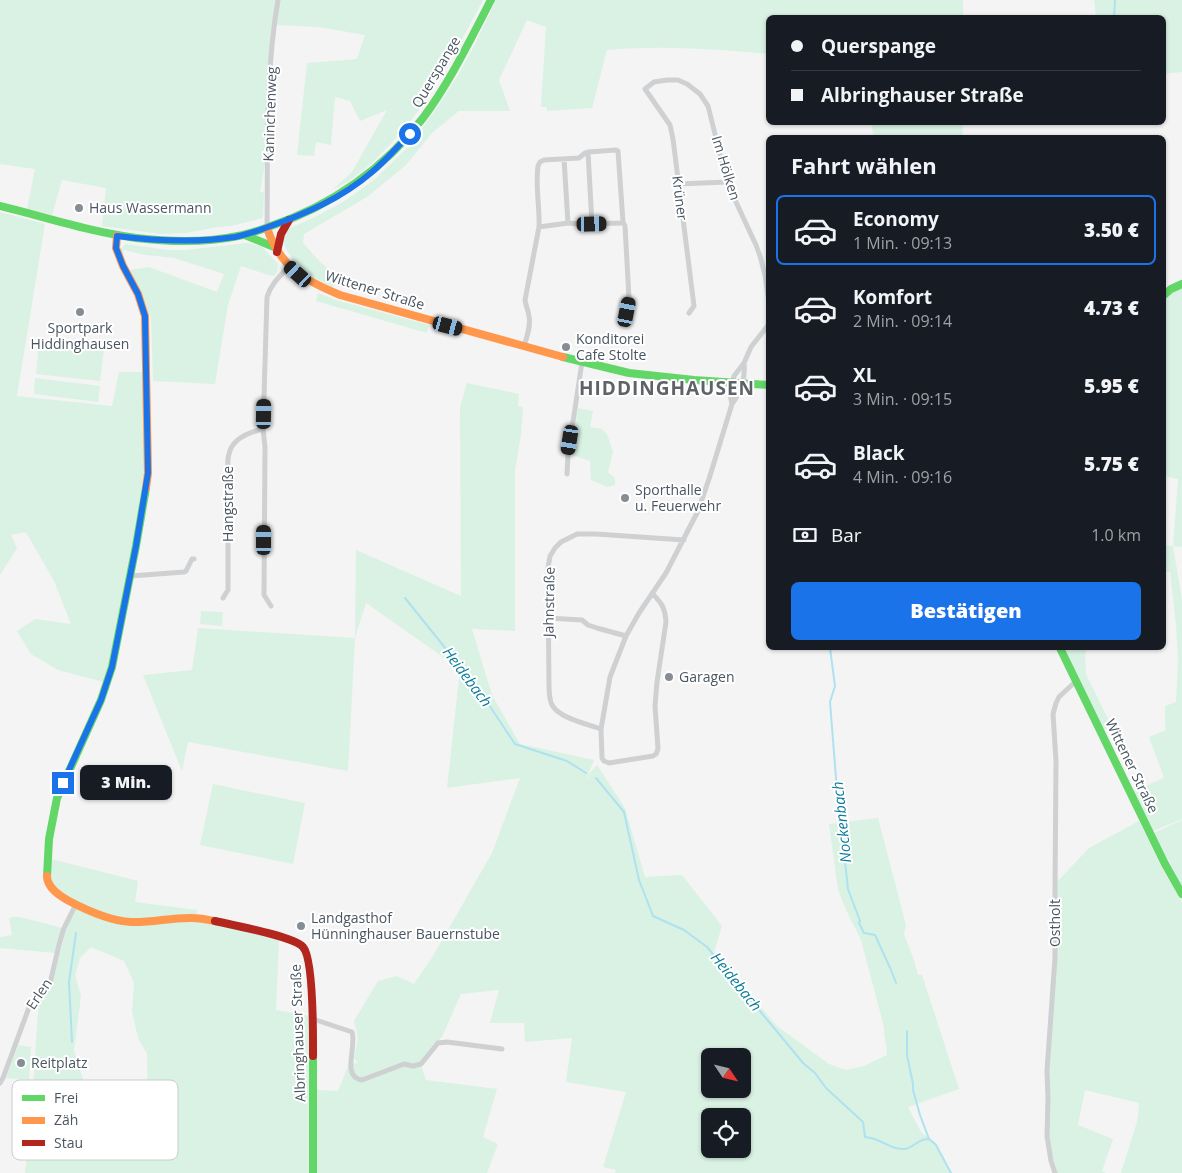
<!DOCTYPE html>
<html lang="de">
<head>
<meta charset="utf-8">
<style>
  :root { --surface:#171b24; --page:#242831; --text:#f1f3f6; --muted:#9ea1a6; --line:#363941; --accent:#1a73e8 }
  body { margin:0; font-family:"Open Sans",sans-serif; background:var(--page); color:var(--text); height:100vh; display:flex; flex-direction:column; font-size:19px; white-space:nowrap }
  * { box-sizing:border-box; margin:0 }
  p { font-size:16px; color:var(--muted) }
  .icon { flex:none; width:28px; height:28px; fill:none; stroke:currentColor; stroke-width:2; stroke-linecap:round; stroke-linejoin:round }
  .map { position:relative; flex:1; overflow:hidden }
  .details { position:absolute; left:766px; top:135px; width:400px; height:515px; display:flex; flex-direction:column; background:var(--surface); border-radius:8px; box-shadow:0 1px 4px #0004 }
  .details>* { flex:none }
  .hud { position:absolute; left:766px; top:15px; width:400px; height:110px; border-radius:8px; box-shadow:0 1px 4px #0004; display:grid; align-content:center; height:110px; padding:0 25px; background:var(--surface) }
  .needle { width:32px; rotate:125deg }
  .fabs { position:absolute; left:701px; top:1048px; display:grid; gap:10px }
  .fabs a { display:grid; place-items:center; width:50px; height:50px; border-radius:8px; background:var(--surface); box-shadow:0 1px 4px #0004; font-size:25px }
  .end { position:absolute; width:22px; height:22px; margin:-11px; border:6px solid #1a73e8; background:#fff; box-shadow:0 0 0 2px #fff }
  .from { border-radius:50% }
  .bubble { position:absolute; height:35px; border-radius:8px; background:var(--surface); box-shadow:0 1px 4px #0004; font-size:16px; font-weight:800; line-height:35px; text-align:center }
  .car { position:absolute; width:15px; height:30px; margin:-15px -8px; border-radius:6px; box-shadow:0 0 4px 1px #0007; background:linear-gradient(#222 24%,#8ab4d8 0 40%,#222 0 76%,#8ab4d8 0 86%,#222 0) }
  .hud b { display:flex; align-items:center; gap:18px; height:48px; font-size:19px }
  .hud b+b { border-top:1px solid var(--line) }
  .hud i { width:12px; height:12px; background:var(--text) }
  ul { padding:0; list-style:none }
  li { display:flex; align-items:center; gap:15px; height:70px; margin:0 10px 8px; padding:0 15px; border:2px solid transparent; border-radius:8px }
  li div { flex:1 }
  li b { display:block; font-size:19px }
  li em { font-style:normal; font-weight:800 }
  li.active { border-color:var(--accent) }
  li>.icon { width:45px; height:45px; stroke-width:1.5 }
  h2 { padding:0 25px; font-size:22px; line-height:60px }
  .pay { display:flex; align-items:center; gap:12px; height:55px; padding:0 25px; font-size:19px }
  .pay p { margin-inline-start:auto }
  .cta { display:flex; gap:10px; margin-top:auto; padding:10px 25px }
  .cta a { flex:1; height:58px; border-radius:8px; background:var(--accent); color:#fff; font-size:20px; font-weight:800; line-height:58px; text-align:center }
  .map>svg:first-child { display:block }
</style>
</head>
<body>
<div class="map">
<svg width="1182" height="1173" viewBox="0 0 1182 1173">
  <rect width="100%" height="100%" fill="#f4f4f4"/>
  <path fill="#d9f2e3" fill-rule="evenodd" d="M0,0H276L272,24L265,164L260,192H264L263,218L231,226L218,227L186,233L161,234L102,226L106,188L62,180L52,215L27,209L35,169L0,164Z
    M280,0H483L461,41L428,98L402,132L372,163L349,181L332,190L352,172L387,110L360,121L350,101L335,97L331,145L316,142L314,156L297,155L307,63L357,59L365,35L318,27L276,25Z
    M496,0H963V17L769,18V54C715,49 661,45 607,50L592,108L547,111V107H541L546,27L527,20L499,80L510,111H459L432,133L406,165L367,197L304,234L303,243L320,262L337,276L333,288L301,270L287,251L283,240L284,234L290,228L317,216L343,202L374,180L411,144L442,100L458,75L474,46Z
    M1094,0H1182V72L1164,74V18L1096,17Z
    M871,123V122L963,123L962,138L876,137L873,134Z
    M0,212L45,224L17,396L112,406L119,372H144L145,468L132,554L112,658L104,682L58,670L31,654L17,631L35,619L71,624L54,581L26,532L11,535L17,548L0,575Z
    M247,243L261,246L278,264C278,269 278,273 274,276L268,275L241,266L228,305L215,384L153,381L151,318L142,295L130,270L149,267L217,292L224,274L174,258L146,255L124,250L123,254L124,260L120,253L121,249L125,244L168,250H185Z
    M1182,287V547L1173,546L1182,600V819L1153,831L1133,791L1164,778L1149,737L1166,730L1165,724V706L1176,702L1178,659L1176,625L1170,572H1164V545L1173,546L1178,479L1165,476L1164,474V298Z
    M318,293L336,300L429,325L427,333L316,301Z
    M39,342L104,349L100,381L36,374Z
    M35,378L100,386L98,402L34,394Z
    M467,383L519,394L518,406L523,407L521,435L515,470V631L472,629L492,695L520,744L594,760L587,777L588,778V775L597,765L625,808L645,877L682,875L722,926L714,952L777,1026L829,1064L846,1070L864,1066L887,1055L883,1023L861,940L847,912L838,890L829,824L878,818L906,925L904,934L914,960L918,975H922L959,1089L908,1107L921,1132L936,1143L950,1173H615L616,1170L603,1167L626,1092L566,1082L572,1038L525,1042L524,1023H490L499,990L461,994L442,1037L433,1045L420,1063H404L402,1066L416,1068L421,1066L426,1080L497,1089L483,1137L498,1144L487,1173H316L317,1090L338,1091L349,1064L358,1063L354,1058L358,1039L354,1021L378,981L397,976L414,984L433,956L492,853L520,778L447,788L460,669L366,603L355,638L348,771L188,742L182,771L143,675L192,670L198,628L355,638L356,550L461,596L460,407ZM710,1056H742V1089H710ZM710,1116H742V1149H710Z
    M578,408L593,411L590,427L602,429L607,434L613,452L608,472L615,478V485L607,487L591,480L590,461L572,455Z
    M201,611L223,612L222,626L200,624Z
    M1065,648H1087L1085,656L1086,674L1111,725L1104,730Z
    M213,784L305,803L293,864L200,845Z
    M1182,820V887L1154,833Z
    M1139,821L1164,872L1182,902V1173H1121L1137,1122L1139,1103L1085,1090L1078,1125L1113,1139L1102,1171L1106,1173H1057L1052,1156L1049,1136L1048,1072L1057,882L1089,848Z
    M51,859L138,881L135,902L197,910L196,916L183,921L206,922L279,939L276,1010L310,1016L311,1173H25L28,1145L41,1146L45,1089L33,1087L39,997L51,984L68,924L78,902C69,898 56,893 51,884C48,877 51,867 51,859ZM91,947L124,961L134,983L132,1011L138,1038L147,1054L148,1125L127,1127L85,1120L83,1079L74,1051L81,996L75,975L80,958Z
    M13,917H20L62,928L55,953L0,948V937L12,935L9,918Z
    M18,1045L31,1047L29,1080L6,1078Z"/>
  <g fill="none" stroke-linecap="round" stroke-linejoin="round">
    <path stroke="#aee2f0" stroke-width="2" d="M1114,18L1115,0
      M405,598L479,690L515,744L567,761L586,773
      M830,648L835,686L830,702L836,778L848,889L860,921L859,923L864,933L875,935L891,970L896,983
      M596,778L624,812L639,880L653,916L684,930L707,947L803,1063L815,1073L826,1088L863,1122L865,1137C869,1138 873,1138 877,1140C885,1143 895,1150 904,1149C914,1148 917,1139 929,1139L936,1145L951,1173
      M907,1031V1055L913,1084V1090L920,1115L929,1139
      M72,1042L69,982L76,933"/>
    <path stroke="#ced0d2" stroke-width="5" d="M588,152L592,224
      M564,159L568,223
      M678,184L727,182
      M623,222L625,226L629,298L627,312
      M267,228C268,152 265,75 278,0
      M689,313L694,306L673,139L670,125L645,89L654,82L667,80H678L687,84L700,94L708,106L727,182L742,215L756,245L760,256L765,275L769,302
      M524,346C527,337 531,326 529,316C528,310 526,306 525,300L539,227C540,207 535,186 538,166L540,162L544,160L579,158L585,153L588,152L616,150L618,151L623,222L621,223L580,224L568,223L539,227
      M732,404C740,393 746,377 744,363
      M567,474L568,455L582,362
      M131,576L184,572L186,571L192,559H194
      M652,593C662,604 665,607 666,622L657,682L655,706L658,749L656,754L653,756L609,763L604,761L602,758L601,729L610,677L626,636L639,613L666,573L698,511L709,479L728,417L732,404L730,395L734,376L744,363L751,347L769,324
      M223,598L228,590V471C228,465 227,459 229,454C232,438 250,432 263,429
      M271,606L264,595L265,447L263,429L267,297C271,284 280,276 289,266
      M548,618L582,620L588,625L597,628L626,636
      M601,729C587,724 559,718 552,705C549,699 549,692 549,685L548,582V568L550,556L555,548L561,542L577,534H596L684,540
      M313,1019L352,1032C357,1047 341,1077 362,1080L404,1064L413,1066L421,1064L438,1043L447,1042L502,1049
      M0,1083L3,1078L31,1002L50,983L59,945L64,928L76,904
      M1055,1173L1051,1161L1047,1136L1048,1098L1047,1071L1055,958V892L1056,761L1053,714L1056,703L1059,697L1076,681"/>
    <path stroke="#63d668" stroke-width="8" d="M0,206C45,217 90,232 136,238C170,242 205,243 238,236C250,234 260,230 271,226C331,206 384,169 423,118C450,82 470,40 491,0
      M245,235L274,247
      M1164,295L1171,289L1182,284
      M563,357L629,373L694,380L769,385
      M1060,648L1165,864L1182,894
      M47,876L49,839L57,798L101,700L112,667L136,546L146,488
      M313,1056V1173"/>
    <path stroke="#ff974d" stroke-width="8" d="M267,228C280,267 304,280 340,295L563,357
      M117,236L116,248L123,266L138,294L145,316L148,473L146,488
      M47,876C47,888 60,896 69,901C88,911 110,921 131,922C152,923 172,917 193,918C200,918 208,920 215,921"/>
    <path stroke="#b3261e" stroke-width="8" d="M277,252L281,234L289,220
      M215,921C232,925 293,936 303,947C314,959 313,1037 313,1056"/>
  </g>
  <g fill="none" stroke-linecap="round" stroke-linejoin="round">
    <path stroke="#1a73e8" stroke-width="6" d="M63,783L101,700L112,667L136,546L148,473L145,316L138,294L123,266L116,248L117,236C156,241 195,243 235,237C246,235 257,231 268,227C305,214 342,198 372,172C386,160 397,147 410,134"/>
  </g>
  <g fill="#868d94" stroke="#fff" stroke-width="2">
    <circle cx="79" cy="208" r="5"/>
    <circle cx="80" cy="312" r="5"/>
    <circle cx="566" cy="347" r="5"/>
    <circle cx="625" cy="498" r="5"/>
    <circle cx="669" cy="677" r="5"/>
    <circle cx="301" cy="926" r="5"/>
    <circle cx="21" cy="1063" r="5"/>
  </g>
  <g text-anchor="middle" stroke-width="4" stroke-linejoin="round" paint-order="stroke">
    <g font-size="14" fill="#4a5661" stroke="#fff">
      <text transform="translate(436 72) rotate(-59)" y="5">Querspange</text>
      <text transform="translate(270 114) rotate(-88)" y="5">Kaninchenweg</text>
      <text transform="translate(726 168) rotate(73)" y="5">Im Hölken</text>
      <text transform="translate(680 198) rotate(83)" y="5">Krüner</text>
      <text transform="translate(375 290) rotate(17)" y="5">Wittener Straße</text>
      <text transform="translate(228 504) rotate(-90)" y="5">Hangstraße</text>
      <text transform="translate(549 602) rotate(-89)" y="5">Jahnstraße</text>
      <text transform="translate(1132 766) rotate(64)" y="5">Wittener Straße</text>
      <text transform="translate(1055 923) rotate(-90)" y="5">Ostholt</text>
      <text transform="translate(39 994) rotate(-56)" y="5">Erlen</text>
      <text transform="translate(298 1033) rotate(-92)" y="5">Albringhauser Straße</text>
    </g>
    <g font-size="14" fill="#4a5661" stroke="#fff" text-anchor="start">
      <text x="89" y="213">Haus Wassermann</text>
      <text x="80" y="333" text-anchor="middle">Sportpark<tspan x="80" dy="16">Hiddinghausen</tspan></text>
      <text x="576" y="344">Konditorei<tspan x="576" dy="16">Cafe Stolte</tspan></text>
      <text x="635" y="495">Sporthalle<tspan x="635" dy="16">u. Feuerwehr</tspan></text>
      <text x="679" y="682">Garagen</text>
      <text x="311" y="923">Landgasthof<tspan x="311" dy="16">Hünninghauser Bauernstube</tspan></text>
      <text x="31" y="1068">Reitplatz</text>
    </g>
    <g font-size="15" font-style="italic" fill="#0c7c9b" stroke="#fff">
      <text transform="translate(467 677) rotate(53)" y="5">Heidebach</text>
      <text transform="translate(842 822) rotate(-96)" y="5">Nockenbach</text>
      <text transform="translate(736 982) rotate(51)" y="5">Heidebach</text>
    </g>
    <g font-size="19" font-weight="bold" letter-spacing="1" fill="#5f6368" stroke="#fff">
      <text x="667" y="395">HIDDINGHAUSEN</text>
    </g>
  </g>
  <rect x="12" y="1080" width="166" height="80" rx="8" fill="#fff" stroke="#c9ccd0" stroke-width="1"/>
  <rect x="22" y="1095" width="23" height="6" fill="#63d668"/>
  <rect x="22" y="1117" width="23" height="7" fill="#ff974d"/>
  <rect x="22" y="1140" width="23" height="6" fill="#b3261e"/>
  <g font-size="14" fill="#4a5661">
    <text x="54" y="1103">Frei</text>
    <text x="54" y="1125">Zäh</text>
    <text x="54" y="1148">Stau</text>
  </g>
</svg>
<div class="fabs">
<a><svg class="needle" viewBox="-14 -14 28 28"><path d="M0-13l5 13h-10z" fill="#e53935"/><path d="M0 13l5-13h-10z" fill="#9ea1a6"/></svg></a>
<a><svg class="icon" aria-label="locate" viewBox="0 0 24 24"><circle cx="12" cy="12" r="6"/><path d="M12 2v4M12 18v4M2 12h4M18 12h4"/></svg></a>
</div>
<i class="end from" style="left:410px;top:134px"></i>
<i class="end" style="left:63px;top:783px"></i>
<div class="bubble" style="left:80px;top:765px;width:92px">3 Min.</div>
<i class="car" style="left:592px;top:224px;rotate:89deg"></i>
<i class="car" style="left:298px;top:274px;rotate:312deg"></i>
<i class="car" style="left:627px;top:312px;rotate:11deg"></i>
<i class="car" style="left:448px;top:326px;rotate:105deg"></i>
<i class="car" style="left:264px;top:414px;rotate:1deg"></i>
<i class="car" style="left:570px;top:440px;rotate:189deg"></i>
<i class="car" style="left:264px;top:540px;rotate:0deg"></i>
<div class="hud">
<b><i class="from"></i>Querspange</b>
<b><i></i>Albringhauser Straße</b>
</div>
<section class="details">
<h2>Fahrt wählen</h2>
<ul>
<li class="active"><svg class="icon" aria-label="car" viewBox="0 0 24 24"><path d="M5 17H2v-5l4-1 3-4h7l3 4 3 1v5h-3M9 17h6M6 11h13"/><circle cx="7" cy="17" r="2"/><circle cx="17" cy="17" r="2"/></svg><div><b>Economy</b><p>1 Min. · 09:13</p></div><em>3.50 €</em></li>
<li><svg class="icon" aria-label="car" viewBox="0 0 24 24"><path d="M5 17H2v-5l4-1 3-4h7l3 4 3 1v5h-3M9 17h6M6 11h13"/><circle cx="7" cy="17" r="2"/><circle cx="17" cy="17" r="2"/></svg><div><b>Komfort</b><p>2 Min. · 09:14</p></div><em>4.73 €</em></li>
<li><svg class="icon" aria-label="car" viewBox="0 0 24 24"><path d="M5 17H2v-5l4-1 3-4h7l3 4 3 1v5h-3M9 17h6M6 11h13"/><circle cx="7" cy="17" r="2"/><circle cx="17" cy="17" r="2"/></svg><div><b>XL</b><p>3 Min. · 09:15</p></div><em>5.95 €</em></li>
<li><svg class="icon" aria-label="car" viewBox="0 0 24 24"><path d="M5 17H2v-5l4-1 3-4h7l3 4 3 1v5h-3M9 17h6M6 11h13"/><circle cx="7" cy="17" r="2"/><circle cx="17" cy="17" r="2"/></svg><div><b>Black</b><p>4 Min. · 09:16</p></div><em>5.75 €</em></li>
</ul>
<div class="pay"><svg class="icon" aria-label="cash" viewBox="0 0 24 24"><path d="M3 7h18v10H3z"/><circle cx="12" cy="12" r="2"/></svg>Bar<p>1.0 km</p></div>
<div class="cta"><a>Bestätigen</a></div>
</section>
</div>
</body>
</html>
